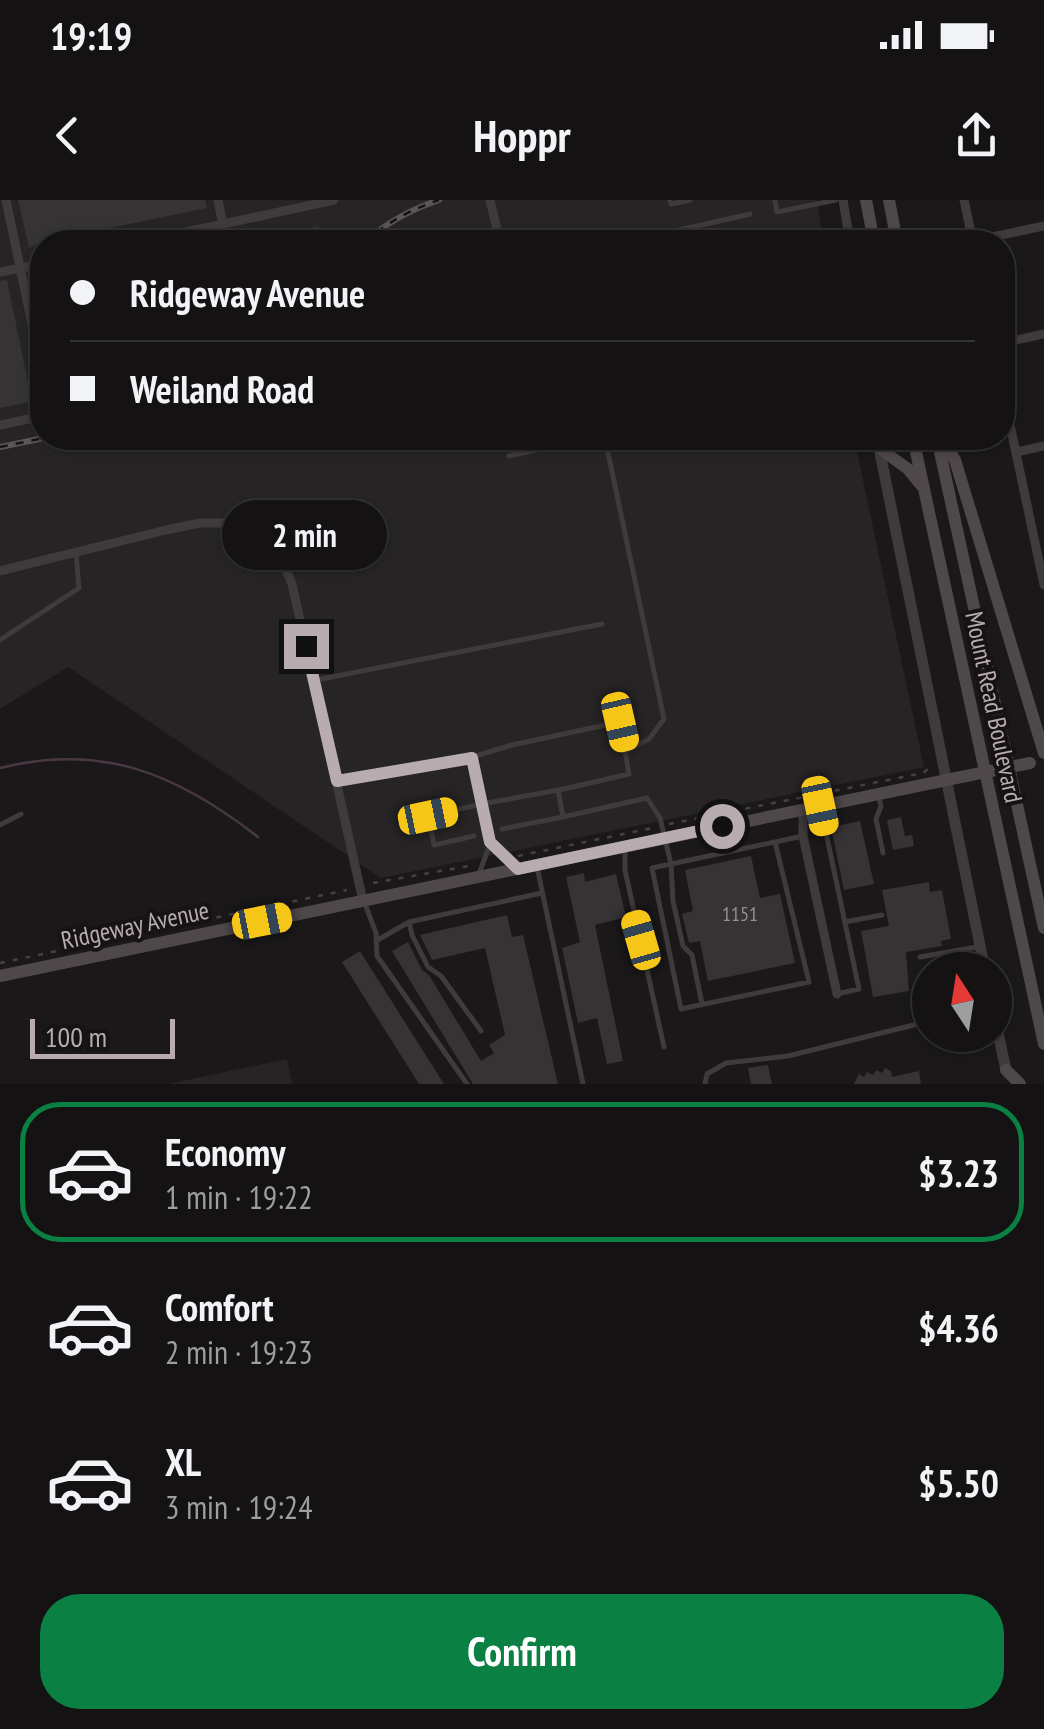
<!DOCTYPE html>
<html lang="en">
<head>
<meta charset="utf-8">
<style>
  :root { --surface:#141213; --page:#1d1b1c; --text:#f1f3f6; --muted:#9d9ea0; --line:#333233; --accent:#0b8043 }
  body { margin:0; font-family:"PT Sans Narrow",sans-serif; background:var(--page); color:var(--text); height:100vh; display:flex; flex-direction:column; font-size:38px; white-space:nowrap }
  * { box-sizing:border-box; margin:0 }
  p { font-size:32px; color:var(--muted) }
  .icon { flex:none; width:55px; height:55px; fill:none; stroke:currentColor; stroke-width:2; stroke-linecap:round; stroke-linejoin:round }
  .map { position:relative; height:884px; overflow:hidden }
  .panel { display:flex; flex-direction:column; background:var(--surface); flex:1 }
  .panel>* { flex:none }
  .hud { position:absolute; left:30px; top:30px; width:985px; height:220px; border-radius:40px; box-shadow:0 2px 8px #0004,0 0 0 2px var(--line); display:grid; align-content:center; height:220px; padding:0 40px; background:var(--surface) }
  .needle { width:65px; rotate:348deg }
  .tools { position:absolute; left:912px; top:752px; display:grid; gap:20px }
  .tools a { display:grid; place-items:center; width:100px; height:100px; border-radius:50%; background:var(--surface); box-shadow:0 2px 8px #0004,0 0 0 2px var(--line); font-size:50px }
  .scale { position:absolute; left:30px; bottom:25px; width:145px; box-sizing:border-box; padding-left:10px; border:5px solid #b9acb1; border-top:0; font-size:28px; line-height:35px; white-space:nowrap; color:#b9acb1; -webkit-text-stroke:8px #151314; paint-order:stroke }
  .end { position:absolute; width:45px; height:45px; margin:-22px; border:12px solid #b9acb1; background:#111; box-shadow:0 0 0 5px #111 }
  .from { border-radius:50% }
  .bubble { position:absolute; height:70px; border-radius:35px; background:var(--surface); box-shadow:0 2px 8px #0004,0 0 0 2px var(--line); font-size:32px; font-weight:800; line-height:70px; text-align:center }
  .car { position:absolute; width:30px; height:60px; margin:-30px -15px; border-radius:12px; box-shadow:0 0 8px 2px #0007; background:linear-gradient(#f5c518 24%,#345 0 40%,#f5c518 0 76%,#345 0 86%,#f5c518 0) }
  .hud b { display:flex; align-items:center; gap:35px; height:95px; font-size:38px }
  .hud b+b { border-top:2px solid var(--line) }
  .hud i { width:25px; height:25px; background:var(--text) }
  ul { padding:18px 0 0; list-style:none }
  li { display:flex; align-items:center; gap:30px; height:140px; margin:0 20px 15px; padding:0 20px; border:5px solid transparent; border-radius:40px }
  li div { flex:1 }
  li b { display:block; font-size:38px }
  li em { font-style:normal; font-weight:800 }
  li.current { border-color:var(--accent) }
  li>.icon { width:90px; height:90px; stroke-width:1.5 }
  .action { display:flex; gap:20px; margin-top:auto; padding:20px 40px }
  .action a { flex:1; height:115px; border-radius:40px; background:var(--accent); color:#fff; font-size:40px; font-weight:800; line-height:115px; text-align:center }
  .status { display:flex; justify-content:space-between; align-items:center; height:70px; padding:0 50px; background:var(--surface); direction:ltr }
  .status svg { height:28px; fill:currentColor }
  header { display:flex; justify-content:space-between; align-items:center; height:130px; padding:0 40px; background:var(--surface); font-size:45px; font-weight:800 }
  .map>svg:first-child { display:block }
</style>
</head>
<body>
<div class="status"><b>19:19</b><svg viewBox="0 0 49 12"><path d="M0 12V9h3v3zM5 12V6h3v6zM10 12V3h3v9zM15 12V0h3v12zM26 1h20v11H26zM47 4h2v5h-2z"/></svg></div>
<header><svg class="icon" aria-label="back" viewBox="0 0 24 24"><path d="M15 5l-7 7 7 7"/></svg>Hoppr<svg class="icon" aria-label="share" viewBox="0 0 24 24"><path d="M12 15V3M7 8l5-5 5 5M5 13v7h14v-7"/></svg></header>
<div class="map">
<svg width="1044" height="884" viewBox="0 0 1044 884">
  <rect width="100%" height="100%" fill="#1a1819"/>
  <path fill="#272425" d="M0,0H817L823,42H42V238H854L924,567L381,678L68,467L0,509Z
    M287,859L292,884H168Z"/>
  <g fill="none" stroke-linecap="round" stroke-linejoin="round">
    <path stroke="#493843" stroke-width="2.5" d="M0,568C102,543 176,573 258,637"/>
  </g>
  <path fill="#363334" d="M18,0H205L207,8L42,42L29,48Z
    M319,26L322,42H256V39Z
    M7,80L32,202L0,208V81Z
    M901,617L905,636L912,635L914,646L893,650L887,620Z
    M860,621L874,684L844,690L831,627Z
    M751,656L760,698L780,694L795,763L708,781L700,741L689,743L682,714L693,711L685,670Z
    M584,673L585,682L616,674L626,717L595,725L623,861L607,864L597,818L578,823L562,748L580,742L566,677Z
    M929,682L930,692L942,690L951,739L941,741L942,746L906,752L909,791L873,797L861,731L889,726L882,690Z
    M507,715L512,737L523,735L558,884H473L392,751L408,742L422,770L429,775L481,861L494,853L489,845L505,835L485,748L432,760L420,735Z
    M360,751L444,884H419L342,762Z
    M768,865L772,884H751L748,868Z
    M885,868L891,871L892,877L919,871L921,884H854L859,874L864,877L867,872L873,875L876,870L882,873Z"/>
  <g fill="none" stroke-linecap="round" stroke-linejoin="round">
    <path stroke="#464042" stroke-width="2.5" stroke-dasharray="5 8" stroke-linecap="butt" d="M669,624L923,573L933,565
      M518,656L657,627
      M373,683L474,665
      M0,763L347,690"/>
    <path stroke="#3f3a3b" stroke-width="5" d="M670,0L671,4L690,0
      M775,0L777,12L836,0
      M626,42L750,14
      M605,238L664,519L649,539L626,551
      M509,256L591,238
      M0,440L79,388L76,353
      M316,480L602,424
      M472,557L512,545L620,522L629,574L559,590
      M337,581L472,557L482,604L428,616L434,645L474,636
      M879,597L881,606L876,619L883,653
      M821,609L859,789L837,794
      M0,625L21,614
      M502,629L563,617
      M491,642L517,668
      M625,650V670L664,847
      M537,667L583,884
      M478,676L491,642L482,604L558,590L563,617L647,598L660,618L671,664L803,636
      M365,704L376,733L377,756L467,884
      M409,722L412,735L428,767L441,776L481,831
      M845,722L882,715
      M376,741L409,722L542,693
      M920,757L977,747
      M702,804L692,755L683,746L673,701L671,664L652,668L681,809L809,782L775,642
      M705,884L707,874L726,863L788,856L930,821"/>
    <path stroke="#3f3a3b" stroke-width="9" d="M6,0L42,172
      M218,0L223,25
      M490,0L497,29L507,42
      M843,0L850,42
      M964,0L973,42
      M973,41L1044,26
      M140,42L334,0
      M0,72L42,64
      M1002,143L1044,134
      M1002,187L1044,385
      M0,225L42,216
      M1016,252L1044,246
      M0,371L166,330L200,323H223L253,334L263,341L285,367L292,384L363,701
      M803,610V636L837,794"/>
    <path stroke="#3f3a3b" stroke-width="11" d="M879,248L985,770
      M995,819L1006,870"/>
    <path stroke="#4f484a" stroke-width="12" d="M866,0L874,42
      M889,0L897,42
      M883,238L879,248L908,269L921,285
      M913,238L1044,844
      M937,238L1044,728
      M942,238L955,260L1044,553
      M0,776L966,576
      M1006,870L1020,884"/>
    <defs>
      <path id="rail" d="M364,42C388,22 410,10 439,0
        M0,247L44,238"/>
    </defs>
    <use href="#rail" stroke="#5c5557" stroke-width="6"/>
    <use href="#rail" stroke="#151314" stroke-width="2.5" stroke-dasharray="8" stroke-linecap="butt"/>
    <path stroke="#4f484a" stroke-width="12" d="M966,576L1030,563"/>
  </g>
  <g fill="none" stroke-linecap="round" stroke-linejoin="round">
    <path stroke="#b9acb1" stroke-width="12" d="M306,446L337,581L472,558L490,642L518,669L722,626"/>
  </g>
  <g text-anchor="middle" stroke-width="8" stroke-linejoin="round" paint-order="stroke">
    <g font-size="20" fill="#988e92">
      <text x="740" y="721">1151</text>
    </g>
    <g font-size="25" fill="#b9acb1" stroke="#151314">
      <text transform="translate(994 507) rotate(78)" y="9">Mount Read Boulevard</text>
      <text transform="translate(135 725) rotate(-12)" y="9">Ridgeway Avenue</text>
    </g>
  </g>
</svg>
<div class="tools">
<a><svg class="needle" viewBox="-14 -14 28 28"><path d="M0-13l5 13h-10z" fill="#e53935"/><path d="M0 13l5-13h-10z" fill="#9d9ea0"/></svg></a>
</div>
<div class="scale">100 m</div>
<i class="end from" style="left:722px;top:626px"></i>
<i class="end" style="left:306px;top:446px"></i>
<div class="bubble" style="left:222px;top:300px;width:165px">2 min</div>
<i class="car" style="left:620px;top:522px;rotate:167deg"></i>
<i class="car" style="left:820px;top:606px;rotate:168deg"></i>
<i class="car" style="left:428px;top:616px;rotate:78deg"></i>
<i class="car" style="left:262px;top:721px;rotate:79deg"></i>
<i class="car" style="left:641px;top:740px;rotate:344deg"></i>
<div class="hud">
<b><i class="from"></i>Ridgeway Avenue</b>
<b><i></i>Weiland Road</b>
</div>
</div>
<section class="panel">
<ul>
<li class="current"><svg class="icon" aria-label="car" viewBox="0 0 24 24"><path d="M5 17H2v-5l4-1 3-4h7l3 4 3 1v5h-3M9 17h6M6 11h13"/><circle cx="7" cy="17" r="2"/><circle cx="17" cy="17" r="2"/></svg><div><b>Economy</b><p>1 min · 19:22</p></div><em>$3.23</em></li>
<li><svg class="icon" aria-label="car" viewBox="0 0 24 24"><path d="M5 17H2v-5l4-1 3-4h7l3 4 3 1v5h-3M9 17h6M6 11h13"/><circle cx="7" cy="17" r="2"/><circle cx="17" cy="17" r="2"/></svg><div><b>Comfort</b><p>2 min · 19:23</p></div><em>$4.36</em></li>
<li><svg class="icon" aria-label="car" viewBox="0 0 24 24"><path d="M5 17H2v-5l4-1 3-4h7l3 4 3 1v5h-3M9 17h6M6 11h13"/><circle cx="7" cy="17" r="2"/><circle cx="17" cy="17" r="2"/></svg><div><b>XL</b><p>3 min · 19:24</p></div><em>$5.50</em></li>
</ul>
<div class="action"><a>Confirm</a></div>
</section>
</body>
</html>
